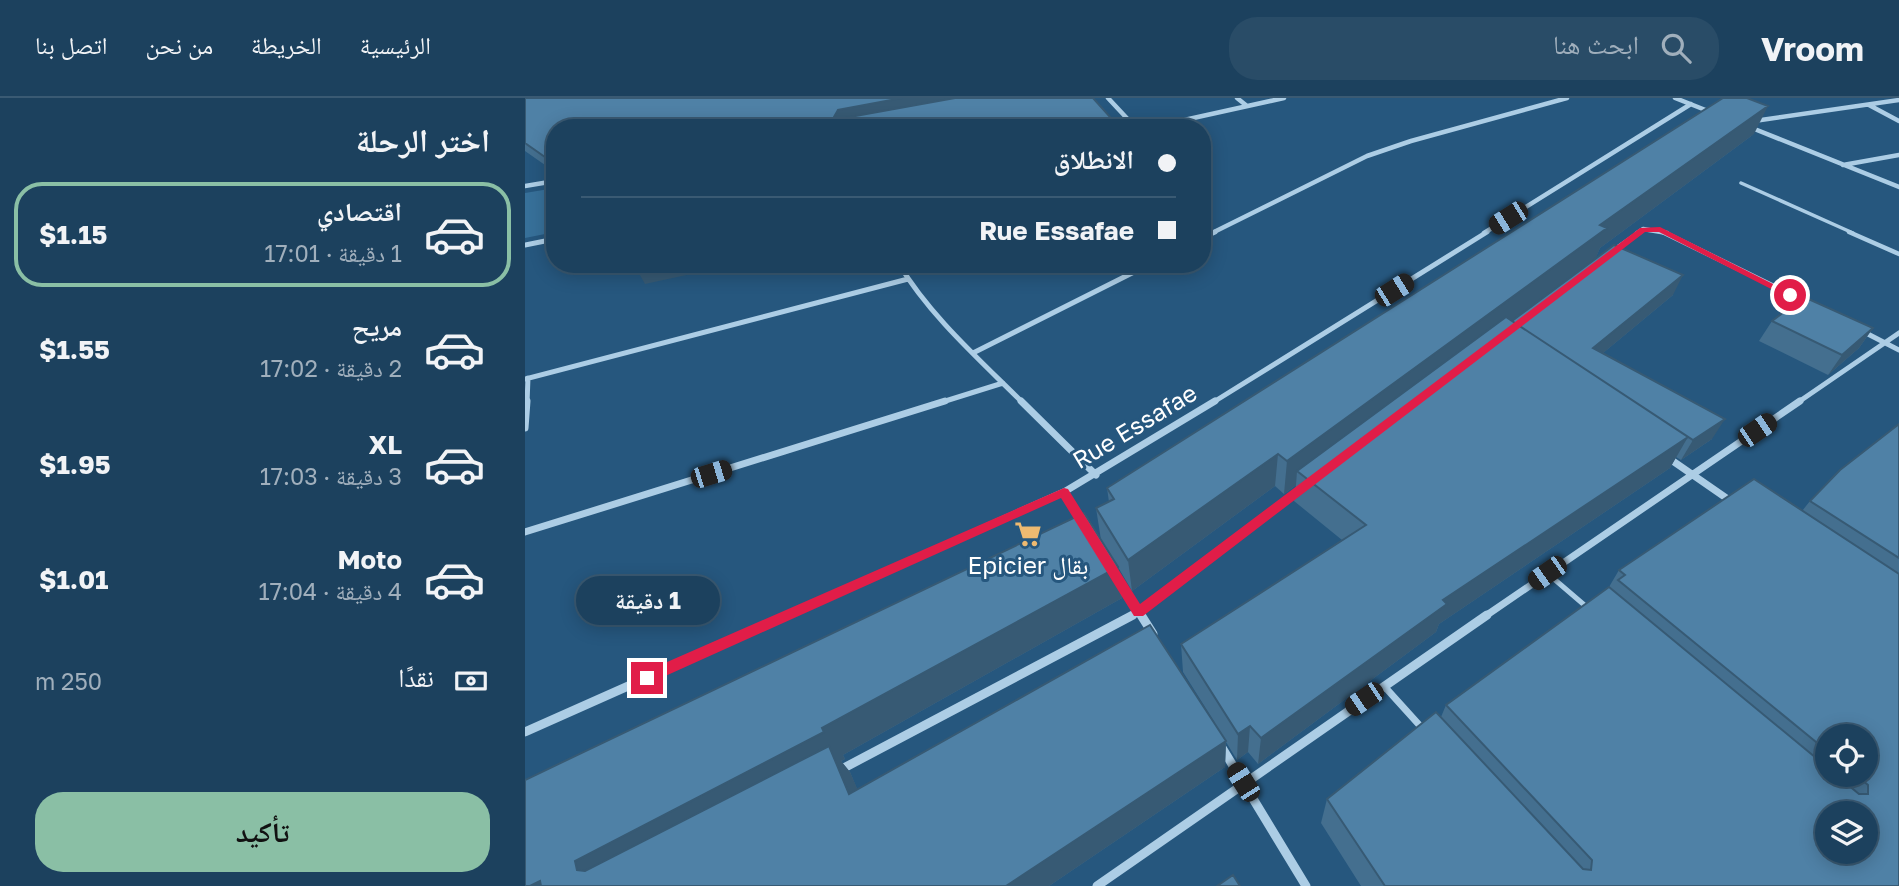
<!DOCTYPE html>
<html lang="ar">
<head>
<meta charset="utf-8">
<style>
  :root { --surface:#1c415e; --page:#294c67; --text:#f1f3f6; --muted:#a0afbc; --line:#3a5a73; --accent:#8abfa5 }
  body { margin:0; font-family:"Golos Text","Noto Naskh Arabic",sans-serif; background:var(--page); color:var(--text); direction:rtl; height:100vh; display:flex; flex-direction:column; font-size:26px; white-space:nowrap }
  * { box-sizing:border-box; margin:0 }
  p { font-size:23px; color:var(--muted) }
  .icon { flex:none; width:38px; height:38px; fill:none; stroke:currentColor; stroke-width:2; stroke-linecap:round; stroke-linejoin:round }
  .map { position:relative; flex:1; overflow:hidden; direction:ltr }
  .panel { display:flex; flex-direction:column; background:var(--surface); width:525px }
  .panel>* { flex:none }
  .hud { position:absolute; left:21px; top:21px; width:665px; height:154px; border-radius:28px; box-shadow:0 4px 18px #0003,0 0 0 2px var(--line); direction:rtl; display:grid; align-content:center; height:154px; padding:0 35px; background:var(--surface) }
  .buttons { position:absolute; left:1290px; top:626px; display:grid; gap:14px }
  .buttons a { display:grid; place-items:center; width:63px; height:63px; border-radius:50%; background:var(--surface); box-shadow:0 4px 18px #0003,0 0 0 2px var(--line); font-size:35px }
  .end { position:absolute; width:32px; height:32px; margin:-16px; border:9px solid #e11d48; background:#fff; box-shadow:0 0 0 4px #fff }
  .from { border-radius:50% }
  .bubble { position:absolute; height:49px; border-radius:24px; background:var(--surface); box-shadow:0 4px 18px #0003,0 0 0 2px var(--line); font-size:23px; font-weight:700; line-height:49px; text-align:center; direction:rtl }
  .car { position:absolute; width:21px; height:42px; margin:-21px -10px; border-radius:9px; box-shadow:0 0 5px 2px #0007; background:linear-gradient(#222 24%,#8ab4d8 0 40%,#222 0 76%,#8ab4d8 0 86%,#222 0) }
  .hud b { display:flex; align-items:center; gap:24px; height:66px; font-size:26px }
  .hud b+b { border-top:2px solid var(--line) }
  .hud i { width:18px; height:18px; background:var(--text) }
  ul { padding:0; list-style:none }
  li { display:flex; align-items:center; gap:21px; height:105px; margin:0 14px 10px; padding:0 21px; border:4px solid transparent; border-radius:28px }
  li div { flex:1 }
  li b { display:block; font-size:26px }
  li em { font-style:normal; font-weight:700 }
  li.active { border-color:var(--accent) }
  li>.icon { width:63px; height:63px; stroke-width:1.5 }
  h2 { padding:0 35px; font-size:32px; line-height:84px }
  .pay { display:flex; align-items:center; gap:18px; height:77px; padding:0 35px; font-size:26px }
  .pay p { margin-inline-start:auto }
  .primary-button { display:flex; gap:14px; margin-top:auto; padding:14px 35px }
  .primary-button a { flex:1; height:80px; border-radius:28px; background:var(--accent); color:#111; font-size:28px; font-weight:700; line-height:80px; text-align:center }
  header { display:flex; align-items:center; gap:42px; box-sizing:border-box; height:98px; padding:0 35px; background:var(--surface); border-bottom:2px solid var(--line) }
  header strong { font-size:33px }
  nav { display:flex; gap:38px; margin-inline-start:auto; font-size:24px }
  .search { width:490px; height:63px; background:var(--page); display:flex; align-items:center; gap:18px; box-sizing:border-box; padding:0 24px; border-radius:28px; color:var(--muted); font-size:26px }
  main { display:flex; flex:1; min-height:0 }
  .map>svg:first-child { display:block }
</style>
</head>
<body>
<header>
<strong>Vroom</strong>
<div class="search"><svg class="icon" aria-label="search" viewBox="0 0 24 24"><circle cx="10" cy="10" r="6"/><path d="M15 15l6 6"/></svg>ابحث هنا</div>
<nav><a>الرئيسية</a><a>الخريطة</a><a>من نحن</a><a>اتصل بنا</a></nav>
</header>
<main>
<div class="map">
<svg width="1374" height="788" viewBox="0 0 1374 788">
  <rect width="100%" height="100%" fill="#26577e"/>
  <path fill="#377099" d="M30,90V134L0,140V95Z"/>
  <g fill="none" stroke-linecap="round" stroke-linejoin="round">
    <path stroke="#accde5" stroke-width="3.5" d="M1216,85L1328,135"/>
    <path stroke="#accde5" stroke-width="4.5" d="M1324,134L1374,156"/>
    <path stroke="#accde5" stroke-width="5" d="M1022,475L1064,511"/>
    <path stroke="#accde5" stroke-width="7" d="M859,588L897,630"/>
    <path stroke="#accde5" stroke-width="4.5" d="M583,0L611,30
      M712,0L722,8
      M1150,0L1188,15
      M1344,7L1374,23
      M1229,23L1374,2
      M1222,28L1374,89
      M623,30L759,0
      M1318,67L1374,57
      M0,88L30,83
      M687,135L842,58L886,43L1042,0
      M959,135L1166,6
      M1112,135L1118,131L1142,135"/>
    <path stroke="#accde5" stroke-width="5" d="M1138,134L1283,205
      M677,140L690,134
      M0,147L30,141
      M1085,155L1115,134
      M374,166C404,217 456,263 498,305
      M1337,233L1374,252
      M448,255L625,166
      M0,281L383,181
      M2,305L3,280
      M414,305L478,285
      M687,305L962,134
      M1272,305L1374,235"/>
    <path stroke="#accde5" stroke-width="7" d="M496,303L571,377
      M0,330L2,303
      M1142,359L1207,404
      M539,394L558,423
      M0,434L420,303
      M590,475L617,519
      M259,519L539,394L690,303
      M605,519L775,391
      M959,519L1275,303"/>
    <path stroke="#accde5" stroke-width="9" d="M616,517L628,536
      M0,634L263,517
      M696,648L781,788
      M315,672L608,517
      M572,788L962,517"/>
  </g>
  <path fill="#446f8f" fill-rule="evenodd" d="M0,0L30,30V74L0,53Z
    M1229,36L1075,150L1070,161L1148,197L1078,255L1187,341L1156,362L1151,359L1145,370L914,526L911,534L733,666L723,654L712,662L701,644L700,669L524,788H0L576,442L571,410L584,404L582,390ZM771,387L769,403L817,442L656,546L658,574L690,625L332,691L325,674L316,663L320,661L318,657L597,500L593,469L607,493L750,388L759,396Z
    M1247,223L1348,230L1334,250L1303,277L1234,243Z
    M1374,326V788H836L796,725L802,701L916,619L921,607L1084,489L1094,472L1277,413L1285,403ZM1302,639L1340,677H1302Z"/>
  <path fill="#375a74" d="M377,0H453L317,25L309,19L313,12Z
    M1243,8L1229,36L1075,150L1070,162L988,223L772,373L771,387L759,396L762,363L1075,127Z
    M132,166H212L120,186L111,170Z
    M1158,177L1148,197L1060,270L1068,250Z
    M1348,230L1334,250L1303,277L1317,257Z
    M1200,321L1187,341L1156,362L1168,342Z
    M1163,339L1145,370L914,526L911,534L733,666L736,640L918,502Z
    M753,356L750,388L607,493L603,462Z
    M593,469L597,500L318,657L320,661L316,663L325,674L345,720L89,785L52,772L50,763Z
    M725,628L723,654L712,662L713,636Z
    M701,643L700,669L524,788H481Z
    M15,783L25,788H5Z"/>
  <path fill="#4f81a6" stroke="#375a74" stroke-width="2" fill-rule="evenodd" d="M0,0H377L313,12L309,19L314,21L430,0H568L595,30H30V63L27,64L0,45Z
    M1198,0H1222L1243,8L1075,127L1082,130L762,363L753,356L603,462L571,410L589,401L582,390Z
    M1089,147L1158,177L1068,250L1200,321L1168,342L987,223Z
    M112,166H132L111,170Z
    M1279,199L1348,230L1317,257L1247,223Z
    M981,219L1163,339L918,502L922,506L736,640L725,628L713,636L656,546L841,427L772,373Z
    M1374,326V460L1285,403L1315,372Z
    M1229,381L1374,476V788H860L802,701L911,614L1058,771L1066,772L1067,762L921,607L1084,489L1302,669V677H1311L1334,696H1343V687L1331,677H1340V639H1302V653L1093,482L1100,477L1094,472ZM1302,716H1340V754H1302Z
    M559,415L593,469L297,630L299,634L50,763L52,772L60,773L304,648L324,696L625,527L701,643L481,788H16L15,783L5,788H0V682Z
    M708,777L715,788H692Z"/>
  <path fill="#e11d48" d="M1135,129L1270,197L1262,199L1134,134H1120L618,518H609L536,400L127,584L122,586L115,580L117,575L539,390L543,391L615,506L1115,130Z"/>
  <defs>
    <symbol id="supermarket-bare" viewBox="-9 -9 18 18"><path d="M-6-5.5h2.5l.6 2H6L4.5 2H-2.5L-4.4-4H-6ZM-1.5 3.2a1.3 1.3 0 1 0 .1 0ZM3 3.2a1.3 1.3 0 1 0 .1 0Z" fill="#eeba71" stroke="#26577e" stroke-width="2.5" paint-order="stroke"/></symbol>
  </defs>
  <g fill-rule="evenodd">
    <use href="#supermarket-bare" x="484" y="417" width="38" height="38"/>
  </g>
  <g text-anchor="middle" stroke-width="6" stroke-linejoin="round" paint-order="stroke">
    <g font-size="24" fill="#fff" stroke="#26577e">
      <text transform="translate(610 329) rotate(-31)" y="8">Rue Essafae</text>
    </g>
    <g font-size="24" fill="#fff" stroke="#26577e">
      <text x="503" y="476">Epicier بقال</text>
    </g>
  </g>
</svg>
<div class="buttons">
<a><svg class="icon" aria-label="locate" viewBox="0 0 24 24"><circle cx="12" cy="12" r="6"/><path d="M12 2v4M12 18v4M2 12h4M18 12h4"/></svg></a>
<a><svg class="icon" aria-label="layers" viewBox="0 0 24 24"><path d="M12 4l9 5-9 5-9-5zM3 14l9 5 9-5"/></svg></a>
</div>
<i class="end from" style="left:1265px;top:197px"></i>
<i class="end" style="left:122px;top:580px"></i>
<div class="bubble" style="left:51px;top:478px;width:144px">1 دقيقة</div>
<i class="car" style="left:983px;top:120px;rotate:238deg"></i>
<i class="car" style="left:869px;top:192px;rotate:58deg"></i>
<i class="car" style="left:1232px;top:332px;rotate:56deg"></i>
<i class="car" style="left:186px;top:376px;rotate:73deg"></i>
<i class="car" style="left:1022px;top:475px;rotate:235deg"></i>
<i class="car" style="left:839px;top:601px;rotate:236deg"></i>
<i class="car" style="left:718px;top:684px;rotate:328deg"></i>
<div class="hud">
<b><i class="from"></i>الانطلاق</b>
<b><i></i>Rue Essafae</b>
</div>
</div>
<section class="panel">
<h2>اختر الرحلة</h2>
<ul>
<li class="active"><svg class="icon" aria-label="car" viewBox="0 0 24 24"><path d="M5 17H2v-5l4-1 3-4h7l3 4 3 1v5h-3M9 17h6M6 11h13"/><circle cx="7" cy="17" r="2"/><circle cx="17" cy="17" r="2"/></svg><div><b>اقتصادي</b><p>1 دقيقة · 17:01</p></div><em>$1.15</em></li>
<li><svg class="icon" aria-label="car" viewBox="0 0 24 24"><path d="M5 17H2v-5l4-1 3-4h7l3 4 3 1v5h-3M9 17h6M6 11h13"/><circle cx="7" cy="17" r="2"/><circle cx="17" cy="17" r="2"/></svg><div><b>مريح</b><p>2 دقيقة · 17:02</p></div><em>$1.55</em></li>
<li><svg class="icon" aria-label="car" viewBox="0 0 24 24"><path d="M5 17H2v-5l4-1 3-4h7l3 4 3 1v5h-3M9 17h6M6 11h13"/><circle cx="7" cy="17" r="2"/><circle cx="17" cy="17" r="2"/></svg><div><b>XL</b><p>3 دقيقة · 17:03</p></div><em>$1.95</em></li>
<li><svg class="icon" aria-label="car" viewBox="0 0 24 24"><path d="M5 17H2v-5l4-1 3-4h7l3 4 3 1v5h-3M9 17h6M6 11h13"/><circle cx="7" cy="17" r="2"/><circle cx="17" cy="17" r="2"/></svg><div><b>Moto</b><p>4 دقيقة · 17:04</p></div><em>$1.01</em></li>
</ul>
<div class="pay"><svg class="icon" aria-label="cash" viewBox="0 0 24 24"><path d="M3 7h18v10H3z"/><circle cx="12" cy="12" r="2"/></svg>نقدًا<p>250 m</p></div>
<div class="primary-button"><a>تأكيد</a></div>
</section>
</main>
</body>
</html>
